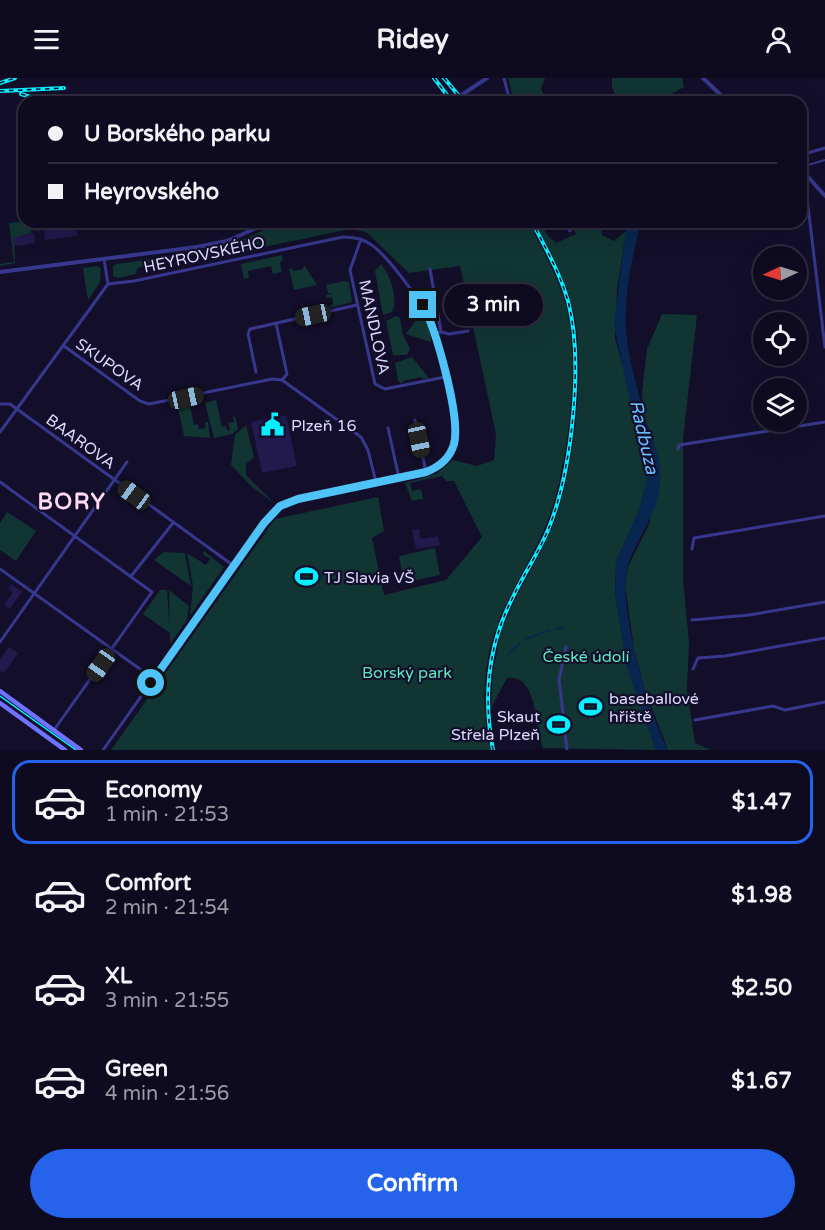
<!DOCTYPE html>
<html lang="en">
<head>
<meta charset="utf-8">
<style>
  :root { --surface:#0e0b20; --page:#171429; --text:#f1f3f6; --muted:#9b9ba5; --line:#2e2b3e; --accent:#2563eb }
  body { margin:0; font-family:"Varela Round",sans-serif; background:var(--page); color:var(--text); height:100vh; display:flex; flex-direction:column; font-size:22px; white-space:nowrap }
  * { box-sizing:border-box; margin:0 }
  p { font-size:20px; color:var(--muted) }
  .icon { flex:none; width:33px; height:33px; fill:none; stroke:currentColor; stroke-width:2; stroke-linecap:round; stroke-linejoin:round }
  .map { position:relative; height:672px; overflow:hidden }
  .side { display:flex; flex-direction:column; background:var(--surface); flex:1 }
  .side>* { flex:none }
  .guide { position:absolute; left:18px; top:18px; width:789px; height:132px; border-radius:18px; box-shadow:0 6px 24px #0002,0 0 0 2px var(--line); display:grid; align-content:center; height:132px; padding:0 30px; background:var(--surface) }
  .needle { width:39px; rotate:266deg }
  .tools { position:absolute; left:753px; top:168px; display:grid; gap:12px }
  .tools a { display:grid; place-items:center; width:54px; height:54px; border-radius:50%; background:var(--surface); box-shadow:0 6px 24px #0002,0 0 0 2px var(--line); font-size:30px }
  .end { position:absolute; width:27px; height:27px; margin:-14px; border:8px solid #4fc3f7; background:#111; box-shadow:0 0 0 3px #111 }
  .from { border-radius:50% }
  .bubble { position:absolute; height:42px; border-radius:21px; background:var(--surface); box-shadow:0 6px 24px #0002,0 0 0 2px var(--line); font-size:20px; font-weight:700; line-height:42px; text-align:center }
  .car { position:absolute; width:18px; height:36px; margin:-18px -9px; border-radius:8px; box-shadow:0 0 4px 2px #0007; background:linear-gradient(#222 24%,#8ab4d8 0 40%,#222 0 76%,#8ab4d8 0 86%,#222 0) }
  .guide b { display:flex; align-items:center; gap:21px; height:57px; font-size:22px }
  .guide b+b { border-top:2px solid var(--line) }
  .guide i { width:15px; height:15px; background:var(--text) }
  ul { padding:10px 0 0; list-style:none }
  li { display:flex; align-items:center; gap:18px; height:84px; margin:0 12px 9px; padding:0 18px; border:3px solid transparent; border-radius:18px }
  li div { flex:1 }
  li b { display:block; font-size:22px }
  li em { font-style:normal; font-weight:700 }
  li.selected { border-color:var(--accent) }
  li>.icon { width:54px; height:54px; stroke-width:1.5 }
  .action { display:flex; gap:12px; margin-top:auto; padding:12px 30px }
  .action a { flex:1; height:69px; border-radius:36px; background:var(--accent); color:#fff; font-size:24px; font-weight:700; line-height:69px; text-align:center }
  header { display:flex; justify-content:space-between; align-items:center; height:78px; padding:0 30px; background:var(--surface); font-size:27px; font-weight:700 }
  .map>svg:first-child { display:block }
</style>
</head>
<body>
<header><svg class="icon" aria-label="menu" viewBox="0 0 24 24"><path d="M4 6h16M4 12h16M4 18h16"/></svg>Ridey<svg class="icon" aria-label="person" viewBox="0 0 24 24"><circle cx="12" cy="8" r="4"/><path d="M4 21q1-7 8-7t8 7"/></svg></header>
<div class="map">
<svg width="825" height="672" viewBox="0 0 825 672">
  <rect width="100%" height="100%" fill="#130f2b"/>
  <path fill="#113533" d="M508,0H545L541,11L548,24H514Z
    M612,0H682L684,9L668,18L673,24H618L612,9Z
    M24,143L61,144L42,146L41,153L31,152V155L14,160L15,185L0,188V186L14,184L9,145Z
    M283,144H528C543,172 559,200 567,232C580,287 568,392 547,445C534,477 514,507 500,539L498,544L504,547C518,511 540,480 554,444C575,390 587,283 572,227C564,198 549,171 535,144H539L548,158L556,165L576,156L570,144H600L602,157L614,163L626,153L617,212L615,260L627,304L635,348L645,379L647,403L639,432L616,484L615,514L627,589L656,672L543,670C536,653 538,595 507,600L491,630L493,593L501,555L495,553C482,591 482,633 490,672H111L275,441L378,419L384,453L372,460L384,517L446,502L482,459L454,403H446L442,398L410,405L412,413L421,411L423,421L412,423L405,405L436,396L453,382L477,388L494,382L496,356L460,188L409,195L366,154L350,151L235,175L232,166Z
    M229,167L232,176L210,181L209,177L204,175L140,189L137,191L136,196L119,200L113,198V188L116,186L198,175Z
    M282,177L283,181L280,185L282,194L273,196L271,188L248,193L249,200L244,201L241,186Z
    M381,186C390,197 399,221 392,234L383,237L375,193Z
    M304,187L317,207L294,212L289,191L292,190L293,193L303,191Z
    M98,188L101,191L100,204L88,222L83,190Z
    M344,203L349,204L352,224L329,230V228L333,226L332,219L327,220L326,217L334,215H328L326,207Z
    M422,234L430,251L431,264L406,256Z
    M662,236L697,237L683,361V502L689,564L687,611L695,665L711,672H668L644,609L634,571L625,507L628,489L650,444L654,364L644,338L642,315L647,271Z
    M396,238L400,240L403,257L410,271L407,277H393L386,243Z
    M412,279L429,300L423,301L421,299L403,303L402,306L398,303L395,285Z
    M216,322L222,349L226,348L227,353L230,352L228,345L234,344L233,339L235,338L238,351L232,356L214,360L205,325Z
    M190,328L194,347L198,346L199,351L206,350L205,344H208L210,360L184,358L178,330Z
    M246,347L254,379L246,386V397L274,425L251,408L231,387L235,357Z
    M7,434L36,453L16,483L0,472V445Z
    M435,470L440,497L404,505L399,478Z
    M204,473L224,489L190,538L193,508L187,475L206,487L210,481L203,476Z
    M164,474L185,475L191,508L154,482Z
    M160,512H167L170,555L143,536Z
    M169,512L189,528L187,542L170,566Z"/>
  <path fill="#092650" d="M627,144H640V148C632,180 624,217 626,251C628,280 637,309 644,336C648,354 658,370 660,389C663,433 641,449 628,487C616,526 649,635 668,672H656L627,589L615,514L616,484L639,432L647,403L645,379L635,348L614,246Z"/>
  <g fill="none" stroke-linecap="round" stroke-linejoin="round">
    <path stroke="#092650" stroke-width="1.5" d="M555,551L563,550
      M526,561L550,552
      M507,577L520,565"/>
  </g>
  <path fill="#22194d" d="M76,144L77,158L45,162L43,147Z
    M34,155L35,165L14,168L13,160Z
    M286,337L297,388L262,395L251,344Z
    M419,451L421,461L438,458L440,467L416,471L412,452Z
    M11,506L22,514L10,531L4,527L13,514L8,511Z
    M9,569L18,575L4,595L0,593V581Z"/>
  <g fill="none" stroke-linecap="round" stroke-linejoin="round">
    <path stroke="#37378d" stroke-width="2" d="M801,89L825,82"/>
    <path stroke="#37378d" stroke-width="3" d="M504,0L510,24
      M801,77L825,70
      M804,95L825,269
      M549,144L552,150
      M566,144L570,153
      M361,161L350,192L375,306L385,311L445,299
      M430,191L441,254
      M276,245L287,296L282,302
      M436,255L441,254L449,256L468,253
      M64,268L140,323L149,326L272,301L282,302L361,359L368,372L376,404
      M256,294L248,256L250,251L357,227
      M0,326H10L234,488
      M415,342L426,394
      M388,350L399,400
      M0,354L108,206L104,181
      M678,371L679,367L825,344
      M0,404L152,514L54,652
      M692,471L694,460L825,438
      M0,491L154,601
      M132,497L173,445
      M692,542L749,537L825,524
      M0,564L127,384
      M566,569L559,601L567,672
      M693,591L698,580L725,578L825,560
      M695,642L773,628L785,632L825,624
      M103,672L264,445L280,428L292,423L432,391C442,386 450,378 454,367C461,345 440,267 431,243C421,224 387,176 370,166C362,160 353,159 343,159L134,203L108,206"/>
    <path stroke="#37378d" stroke-width="4" d="M703,0L728,24
      M451,24L487,0
      M801,91L825,118
      M0,194L197,169L227,163L270,144"/>
    <path stroke="#7072ff" stroke-width="4.5" d="M0,613L81,672
      M0,625L65,672"/>
    <path stroke="#05f0ff" stroke-width="1.5" d="M0,618L76,672"/>
    <defs>
      <path id="rail" d="M434,0L447,17
        M444,0L464,24
        M0,5L15,0
        M0,13L64,10
        M21,16L47,24
        M493,672C483,620 488,568 512,521C523,497 538,476 548,452C572,394 584,283 568,223C560,195 545,169 532,144"/>
    </defs>
    <use href="#rail" stroke="#05f0ff" stroke-width="4"/>
    <use href="#rail" stroke="#130f2b" stroke-width="1.5" stroke-dasharray="4.5" stroke-linecap="butt"/>
  </g>
  <g fill="none" stroke-linecap="round" stroke-linejoin="round">
    <path stroke="#4fc3f7" stroke-width="8" d="M151,605L264,445L280,428L298,421L426,394C439,389 450,380 454,366C461,339 436,252 423,227"/>
  </g>
  <defs>
    <symbol id="civic-bare" viewBox="-9 -9 18 18"><path d="M-.6-6.5H3V-4.5H.6V-3L4-1V1h2V6H-6V1h2V-1L-.6-3ZM-1.2 2.5V6h2.4V2.5Z" fill="#05f0ff" stroke="#130f2b" stroke-width="2.5" paint-order="stroke"/></symbol>
    <symbol id="stadium-bare" viewBox="-9 -9 18 18"><path d="M0-5a6.5 5 0 1 0 0 10a6.5 5 0 1 0 0-10ZM-3.5-1.8h7v3.6h-7Z" fill="#05f0ff" stroke="#130f2b" stroke-width="2.5" paint-order="stroke"/></symbol>
  </defs>
  <g fill-rule="evenodd">
    <use href="#civic-bare" x="256" y="330" width="33" height="33"/>
    <use href="#stadium-bare" x="290" y="482" width="33" height="33"/>
    <use href="#stadium-bare" x="574" y="612" width="33" height="33"/>
    <use href="#stadium-bare" x="542" y="630" width="33" height="33"/>
  </g>
  <g text-anchor="middle" stroke-width="4.5" stroke-linejoin="round" paint-order="stroke">
    <g font-size="16" fill="#dcd9ff" stroke="#130f2b">
      <text transform="translate(204 176) rotate(-12)" y="6">HEYROVSKÉHO</text>
      <text transform="translate(375 249) rotate(78)" y="6">MANDLOVA</text>
      <text transform="translate(110 286) rotate(35)" y="6">SKUPOVA</text>
      <text transform="translate(81 363) rotate(36)" y="6">BAAROVA</text>
    </g>
    <g font-size="16" fill="#dcd9ff" stroke="#130f2b" text-anchor="start">
      <text x="291" y="353">Plzeň 16</text>
      <text x="324" y="505">TJ Slavia VŠ</text>
      <text x="609" y="626">baseballové<tspan x="609" dy="18">hřiště</tspan></text>
      <text x="540" y="644" text-anchor="end">Skaut<tspan x="540" dy="18">Střela Plzeň</tspan></text>
    </g>
    <g font-size="16" fill="#5be9c0" stroke="#130f2b">
      <text x="586" y="584">České údolí</text>
      <text x="407" y="600">Borský park</text>
    </g>
    <g font-size="18" font-style="italic" fill="#67beff" stroke="#130f2b">
      <text transform="translate(644 359) rotate(77)" y="6">Radbuza</text>
    </g>
    <g font-size="22" font-weight="bold" letter-spacing="1.5" fill="#ffdbf3" stroke="#130f2b">
      <text x="72" y="431">BORY</text>
    </g>
  </g>
</svg>
<div class="tools">
<a><svg class="needle" viewBox="-14 -14 28 28"><path d="M0-13l5 13h-10z" fill="#e53935"/><path d="M0 13l5-13h-10z" fill="#9b9ba5"/></svg></a>
<a><svg class="icon" aria-label="locate" viewBox="0 0 24 24"><circle cx="12" cy="12" r="6"/><path d="M12 2v4M12 18v4M2 12h4M18 12h4"/></svg></a>
<a><svg class="icon" aria-label="layers" viewBox="0 0 24 24"><path d="M12 4l9 5-9 5-9-5zM3 14l9 5 9-5"/></svg></a>
</div>
<i class="end from" style="left:151px;top:605px"></i>
<i class="end" style="left:423px;top:227px"></i>
<div class="bubble" style="left:444px;top:206px;width:99px">3 min</div>
<i class="car" style="left:313px;top:237px;rotate:258deg"></i>
<i class="car" style="left:186px;top:320px;rotate:78deg"></i>
<i class="car" style="left:419px;top:362px;rotate:168deg"></i>
<i class="car" style="left:134px;top:417px;rotate:306deg"></i>
<i class="car" style="left:101px;top:587px;rotate:215deg"></i>
<div class="guide">
<b><i class="from"></i>U Borského parku</b>
<b><i></i>Heyrovského</b>
</div>
</div>
<section class="side">
<ul>
<li class="selected"><svg class="icon" aria-label="car" viewBox="0 0 24 24"><path d="M5 17H2v-5l4-1 3-4h7l3 4 3 1v5h-3M9 17h6M6 11h13"/><circle cx="7" cy="17" r="2"/><circle cx="17" cy="17" r="2"/></svg><div><b>Economy</b><p>1 min · 21:53</p></div><em>$1.47</em></li>
<li><svg class="icon" aria-label="car" viewBox="0 0 24 24"><path d="M5 17H2v-5l4-1 3-4h7l3 4 3 1v5h-3M9 17h6M6 11h13"/><circle cx="7" cy="17" r="2"/><circle cx="17" cy="17" r="2"/></svg><div><b>Comfort</b><p>2 min · 21:54</p></div><em>$1.98</em></li>
<li><svg class="icon" aria-label="car" viewBox="0 0 24 24"><path d="M5 17H2v-5l4-1 3-4h7l3 4 3 1v5h-3M9 17h6M6 11h13"/><circle cx="7" cy="17" r="2"/><circle cx="17" cy="17" r="2"/></svg><div><b>XL</b><p>3 min · 21:55</p></div><em>$2.50</em></li>
<li><svg class="icon" aria-label="car" viewBox="0 0 24 24"><path d="M5 17H2v-5l4-1 3-4h7l3 4 3 1v5h-3M9 17h6M6 11h13"/><circle cx="7" cy="17" r="2"/><circle cx="17" cy="17" r="2"/></svg><div><b>Green</b><p>4 min · 21:56</p></div><em>$1.67</em></li>
</ul>
<div class="action"><a>Confirm</a></div>
</section>
</body>
</html>
